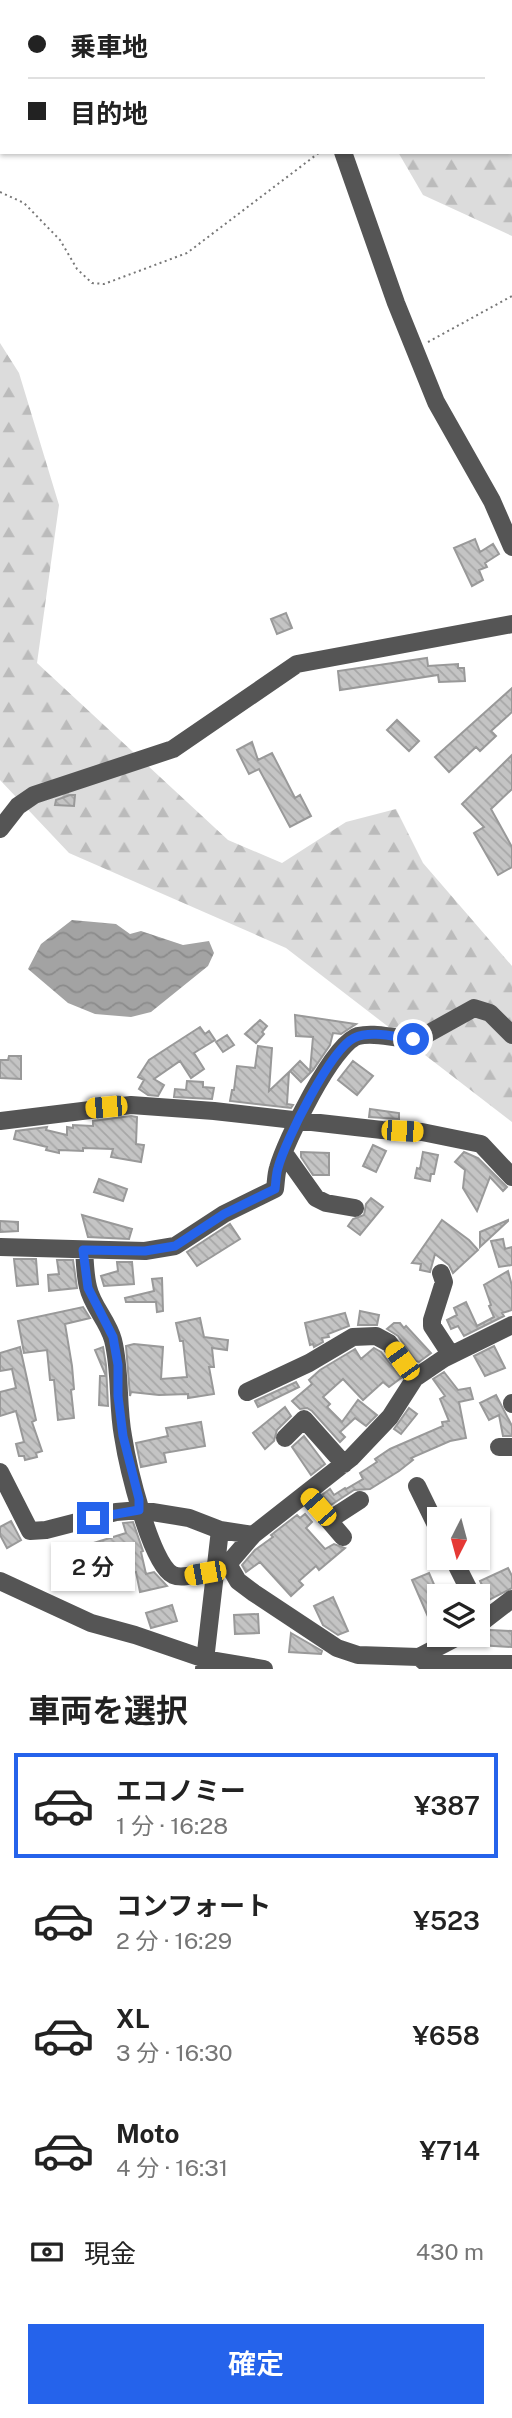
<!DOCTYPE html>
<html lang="ja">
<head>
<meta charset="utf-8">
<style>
  :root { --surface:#fff; --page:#f2f2f2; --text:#222; --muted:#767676; --line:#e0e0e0; --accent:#2563eb }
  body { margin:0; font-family:"Public Sans","Noto Sans JP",sans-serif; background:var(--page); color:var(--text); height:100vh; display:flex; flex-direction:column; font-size:26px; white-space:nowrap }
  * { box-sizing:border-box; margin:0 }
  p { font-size:23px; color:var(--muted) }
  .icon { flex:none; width:38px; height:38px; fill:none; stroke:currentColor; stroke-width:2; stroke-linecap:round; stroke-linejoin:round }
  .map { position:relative; height:1669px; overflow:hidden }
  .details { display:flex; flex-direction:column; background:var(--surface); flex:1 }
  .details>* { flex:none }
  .banner { position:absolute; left:0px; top:0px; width:513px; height:154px; box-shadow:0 2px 5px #0004; display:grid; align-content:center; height:154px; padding:0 28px; background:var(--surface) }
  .needle { width:46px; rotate:186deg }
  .buttons { position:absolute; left:427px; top:1507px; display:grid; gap:14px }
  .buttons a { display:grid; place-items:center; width:63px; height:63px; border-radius:0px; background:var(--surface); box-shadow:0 2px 5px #0004; font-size:35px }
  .end { position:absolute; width:32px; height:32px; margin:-16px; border:9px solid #2563eb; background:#fff; box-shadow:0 0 0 4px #fff }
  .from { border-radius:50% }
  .bubble { position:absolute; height:49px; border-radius:0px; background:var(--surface); box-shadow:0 2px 5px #0004; font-size:23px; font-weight:600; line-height:49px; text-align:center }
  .car { position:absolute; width:21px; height:42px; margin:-21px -10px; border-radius:9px; box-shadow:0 0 5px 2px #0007; background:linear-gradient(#f5c518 24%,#345 0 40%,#f5c518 0 76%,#345 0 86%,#f5c518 0) }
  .banner b { display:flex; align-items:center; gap:24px; height:66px; font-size:26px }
  .banner b+b { border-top:2px solid var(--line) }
  .banner i { width:18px; height:18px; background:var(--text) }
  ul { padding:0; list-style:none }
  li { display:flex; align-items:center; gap:21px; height:105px; margin:0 14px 10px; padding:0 14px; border:4px solid transparent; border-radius:0px }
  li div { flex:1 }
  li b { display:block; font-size:26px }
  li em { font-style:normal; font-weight:600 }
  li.active { border-color:var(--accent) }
  li>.icon { width:63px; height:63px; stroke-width:1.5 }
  h2 { padding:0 28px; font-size:32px; line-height:84px }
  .pay { display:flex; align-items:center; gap:18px; height:77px; padding:0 28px; font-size:26px }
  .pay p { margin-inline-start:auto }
  .button { display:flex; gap:14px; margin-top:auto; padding:14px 28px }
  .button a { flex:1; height:80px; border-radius:0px; background:var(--accent); color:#fff; font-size:28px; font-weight:600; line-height:80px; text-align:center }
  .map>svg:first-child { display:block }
</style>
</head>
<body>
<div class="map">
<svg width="512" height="1669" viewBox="0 0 512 1669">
  <defs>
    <pattern id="forest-firs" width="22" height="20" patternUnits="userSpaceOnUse" patternTransform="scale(1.75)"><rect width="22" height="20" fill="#dcdcdc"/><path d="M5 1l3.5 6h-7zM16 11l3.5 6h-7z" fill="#bbb"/></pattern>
    <pattern id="water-waves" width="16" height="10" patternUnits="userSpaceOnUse" patternTransform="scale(1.75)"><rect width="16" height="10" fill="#a3a3a3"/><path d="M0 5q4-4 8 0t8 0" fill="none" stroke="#8b8b8b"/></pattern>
    <pattern id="building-back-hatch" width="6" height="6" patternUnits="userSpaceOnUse" patternTransform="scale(1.75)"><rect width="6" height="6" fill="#c4c4c4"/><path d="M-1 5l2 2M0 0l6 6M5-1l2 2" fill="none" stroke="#a7a7a7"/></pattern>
  </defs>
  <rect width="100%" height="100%" fill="#fff"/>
  <path fill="url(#forest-firs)" d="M460,0H512V236L423,195L398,152H511V2Z
    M0,343L19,373L59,505L37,663L228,840L282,863L346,822L396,809L423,863L512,966V1122L286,948L69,853L0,780Z"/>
  <path fill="url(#water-waves)" d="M72,920L116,924L130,934L141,931L183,945L209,941L214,953L208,966L151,1012L131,1017L95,1014L68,1003L28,969L41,944Z"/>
  <path fill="url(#building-back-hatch)" stroke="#999" stroke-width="2" d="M475,539L480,552L493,544L499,554L485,563L487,567L479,570L483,580L472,586L454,548Z
    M286,613L292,628L277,634L271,619Z
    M427,658L428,666L458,664V668H464L465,681L439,682L438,675L340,690L338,671Z
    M512,688V712L491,731L496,736L480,751L476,747L449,772L435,757Z
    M397,720L419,741L409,751L387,730Z
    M252,742L258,760L272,753L295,798L300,795L311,816L290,827L259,769L249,774L237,750Z
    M512,755V789L491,809L512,847V867L498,875L474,833L484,827L462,804Z
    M70,795H75L74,806L55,805L56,800Z
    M295,1015L356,1024L341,1034L333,1033L330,1045L313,1070L301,1082L290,1071L300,1061L310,1071L313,1037L296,1036Z
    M260,1020L267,1026L262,1032L264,1034L256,1043L245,1034Z
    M200,1027L205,1034L209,1031L215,1040L194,1053L204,1069L191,1078L180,1061L154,1079L164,1085L158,1096L148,1095L139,1089L144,1080L138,1077L149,1060Z
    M227,1035L234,1045L223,1052L216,1042Z
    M258,1046L272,1048L269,1091L289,1072L287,1104L293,1105L291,1108L230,1101L232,1090H234L237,1066L255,1068Z
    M9,1056H21V1079L0,1078V1060H8Z
    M353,1061L373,1076L357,1095L338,1080Z
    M187,1081L203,1082V1087L214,1088L212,1099L174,1097L175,1089L186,1090Z
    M370,1109L399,1113V1119L369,1117Z
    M131,1116L137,1117L136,1144L144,1145L141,1162L111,1157L113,1149L83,1148V1151L59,1150V1153L46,1150L47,1147L14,1139L16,1131L47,1127L46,1130L67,1135V1127L73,1128V1125L93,1126V1121Z
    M373,1145L386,1151L376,1172L363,1166Z
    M301,1152L329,1153V1175H313L301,1157Z
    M423,1152L438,1155L434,1174H431L430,1181L415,1178L417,1168L420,1169Z
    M464,1152L478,1158L507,1187L503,1191L490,1177L477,1211L463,1188L465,1170L455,1162Z
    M99,1179L127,1189L123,1201L94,1192Z
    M371,1198L383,1207L360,1235L348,1226L353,1219L364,1215L366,1204Z
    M82,1215L132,1229L129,1239L88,1237Z
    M442,1220L469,1240L478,1250L453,1273L449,1265L435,1254L430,1272L420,1270L421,1264L412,1263Z
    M508,1220V1221L480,1247V1232Z
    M0,1221L18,1222V1231L0,1232Z
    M230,1224L240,1239L197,1266L187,1252Z
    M503,1239L505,1249L512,1247V1265L499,1267L491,1241Z
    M14,1259H36L38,1284L17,1286Z
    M57,1260H73L77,1288L49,1291L48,1275L59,1274Z
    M117,1262H132L134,1284L104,1286L101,1276L118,1271Z
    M508,1271L512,1286V1310L502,1313L504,1316L464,1336L458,1326L451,1329L447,1320L457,1315L454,1308L466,1302L477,1326L494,1317L489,1306L491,1305L484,1285Z
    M162,1278L163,1311L157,1312L156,1302H126L125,1298L154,1291L152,1279Z
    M83,1307L90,1318L65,1324L72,1366L74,1389L71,1390L74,1418L58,1420L54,1380H50L47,1350L24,1353L18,1321Z
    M360,1311L379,1315L377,1325H358Z
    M345,1313L349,1326L328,1334L329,1337L322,1338L323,1342L314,1347L313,1344L310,1345L305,1323Z
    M200,1318L204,1337L228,1340L227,1350L212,1348L214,1367H209L214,1394L188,1398V1394L159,1395L131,1392L130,1396L126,1346L134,1344L163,1347L161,1379L187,1377L183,1341H180L176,1323Z
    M394,1323H400L404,1328L406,1326L431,1353L419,1362L416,1361L398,1336L387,1329Z
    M494,1346L505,1368L485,1376L474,1356Z
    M20,1347L36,1420L32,1422L42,1451L36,1453L37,1457L25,1460L24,1456H19L16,1444L24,1442L16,1411L0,1416V1392L16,1388L12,1369L0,1371V1353Z
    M103,1347L106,1365L108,1406L99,1405L100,1376H106L95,1350Z
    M374,1348L381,1352L401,1378L389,1387L383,1382L363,1400L343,1379L323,1397L330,1404L327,1407L342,1422L358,1400L377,1415L366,1426L355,1418L340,1432L345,1437L340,1442L312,1411L307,1408L300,1409L292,1401L312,1384L309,1380L320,1370L355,1349L361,1359Z
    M444,1372L458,1390L470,1388L473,1399L459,1402L466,1438L450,1441L411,1458L413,1460L399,1471L370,1489L354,1490L331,1505L322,1495L330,1489L334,1495L345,1488L346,1489L363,1479L360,1473L377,1462L375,1459L390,1449L443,1426L442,1422L449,1421L440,1399L445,1396L433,1379Z
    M296,1382L299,1387L258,1407L255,1401Z
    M496,1395L512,1426V1436H503L499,1415L489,1420L480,1403Z
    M285,1407L291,1416L277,1430L274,1441L265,1449L253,1433Z
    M409,1408L417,1414L401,1434L394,1429Z
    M201,1422L205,1446L164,1453L166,1462L141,1467L136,1443L168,1436L166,1428Z
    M304,1436L325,1464L311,1475L292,1447Z
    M305,1514L312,1522L306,1528L325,1549L334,1544L345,1548L319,1570L316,1566L299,1581L303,1585L291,1596L260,1562L246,1572L242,1565L255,1550L273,1537L271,1535L297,1515L300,1518Z
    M11,1521L21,1540L7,1548L0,1535V1527Z
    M133,1522L143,1551L141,1552L146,1574L154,1572L167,1586L140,1592L136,1572L127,1574L124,1557L90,1567L84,1546L126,1533L123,1523Z
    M508,1568L512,1576V1588L489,1600L480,1581Z
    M429,1573L439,1596V1634L436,1635L412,1580Z
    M333,1597L348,1631L338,1635L323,1625L314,1606Z
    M172,1605L177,1621L151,1628L146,1613Z
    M258,1614L259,1633L235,1634L234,1615Z
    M490,1630L512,1631V1647L478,1645V1636Z
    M291,1633L322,1651L321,1654L289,1652Z"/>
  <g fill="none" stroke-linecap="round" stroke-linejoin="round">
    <path stroke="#777" stroke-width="2" stroke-dasharray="2 3.5" stroke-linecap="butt" d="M75,2L79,0
      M0,29L2,28
      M0,192L24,203L60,240L77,269L92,283L104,284L187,253L320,152
      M428,342L512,296"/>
    <path stroke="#555" stroke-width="18" d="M259,0L260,2
      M343,152L396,303L436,402L492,501L512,547
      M0,829L18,806L34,795L173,749L297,664L512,624
      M0,1121L131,1105L214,1111L382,1130L422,1132L481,1144L512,1177
      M284,1153L316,1198L326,1203L355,1208
      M0,1247L145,1251L175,1246L224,1214L275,1189C276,1182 276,1174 278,1168C285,1142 333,1043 358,1036C379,1031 401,1042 422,1037L474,1008L490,1013L512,1035
      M84,1250C85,1262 85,1275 88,1287C92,1306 108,1321 113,1340C121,1371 117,1404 123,1436C127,1462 150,1564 173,1575C182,1579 195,1574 205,1573
      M441,1273L444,1282L432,1320V1326L451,1355
      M247,1392L309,1363L353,1337L376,1336L389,1343L415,1378
      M512,1403V1404
      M285,1438L304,1419L344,1464
      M499,1447H512
      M0,1472L30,1531L46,1530L116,1512L140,1510L189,1518L220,1530L253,1535
      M417,1486L439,1531
      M307,1495L343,1537
      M329,1520L360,1500
      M453,1558L472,1596
      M0,1581L91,1623L135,1635L205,1659L264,1669
      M478,1625L512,1599
      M463,1634L419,1657L358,1655L337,1648L254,1593L238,1581L228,1564L253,1535L351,1458L390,1417L415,1378L443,1359L512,1325
      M419,1657L427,1664H512
      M204,1669L220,1530"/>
  </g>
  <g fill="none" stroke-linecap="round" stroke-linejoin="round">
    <path stroke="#2563eb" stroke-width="9" d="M93,1518L139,1510V1499L123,1436L118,1396V1365L113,1337L88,1288L83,1250L145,1251L175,1246L224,1214L275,1189C276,1182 276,1174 278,1168C285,1141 331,1049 354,1038C371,1030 395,1037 413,1039"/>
  </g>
</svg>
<div class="buttons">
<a><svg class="needle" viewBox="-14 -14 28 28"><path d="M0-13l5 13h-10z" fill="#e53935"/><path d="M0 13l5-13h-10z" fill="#767676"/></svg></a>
<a><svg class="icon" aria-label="layers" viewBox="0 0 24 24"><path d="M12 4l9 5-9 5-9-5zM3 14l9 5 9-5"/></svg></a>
</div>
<i class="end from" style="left:413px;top:1039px"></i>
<i class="end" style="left:93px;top:1518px"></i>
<div class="bubble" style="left:51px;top:1542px;width:84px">2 分</div>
<i class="car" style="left:106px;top:1107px;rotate:265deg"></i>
<i class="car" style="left:402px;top:1131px;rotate:93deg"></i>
<i class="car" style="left:402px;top:1361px;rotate:324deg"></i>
<i class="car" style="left:318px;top:1507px;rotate:319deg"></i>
<i class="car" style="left:205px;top:1573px;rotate:260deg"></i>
<div class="banner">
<b><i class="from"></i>乗車地</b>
<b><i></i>目的地</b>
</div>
</div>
<section class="details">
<h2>車両を選択</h2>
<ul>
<li class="active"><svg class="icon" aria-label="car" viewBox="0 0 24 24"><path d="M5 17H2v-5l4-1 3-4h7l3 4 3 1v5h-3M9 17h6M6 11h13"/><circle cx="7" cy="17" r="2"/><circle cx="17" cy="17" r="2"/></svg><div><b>エコノミー</b><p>1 分 · 16:28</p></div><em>¥387</em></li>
<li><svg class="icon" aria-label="car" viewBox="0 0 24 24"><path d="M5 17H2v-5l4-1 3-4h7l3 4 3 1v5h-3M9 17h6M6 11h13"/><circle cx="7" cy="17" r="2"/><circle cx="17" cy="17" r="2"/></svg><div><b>コンフォート</b><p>2 分 · 16:29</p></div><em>¥523</em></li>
<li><svg class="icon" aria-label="car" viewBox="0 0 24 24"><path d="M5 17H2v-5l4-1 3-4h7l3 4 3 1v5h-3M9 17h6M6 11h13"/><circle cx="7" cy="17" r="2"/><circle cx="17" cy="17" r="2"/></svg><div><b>XL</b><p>3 分 · 16:30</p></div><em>¥658</em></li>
<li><svg class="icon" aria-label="car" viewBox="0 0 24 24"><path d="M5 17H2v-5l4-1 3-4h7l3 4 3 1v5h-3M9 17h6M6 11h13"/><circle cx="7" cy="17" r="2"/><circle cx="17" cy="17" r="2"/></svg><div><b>Moto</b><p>4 分 · 16:31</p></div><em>¥714</em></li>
</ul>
<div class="pay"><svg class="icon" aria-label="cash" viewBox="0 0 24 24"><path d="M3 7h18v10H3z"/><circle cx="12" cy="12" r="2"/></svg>現金<p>430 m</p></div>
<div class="button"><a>確定</a></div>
</section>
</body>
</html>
